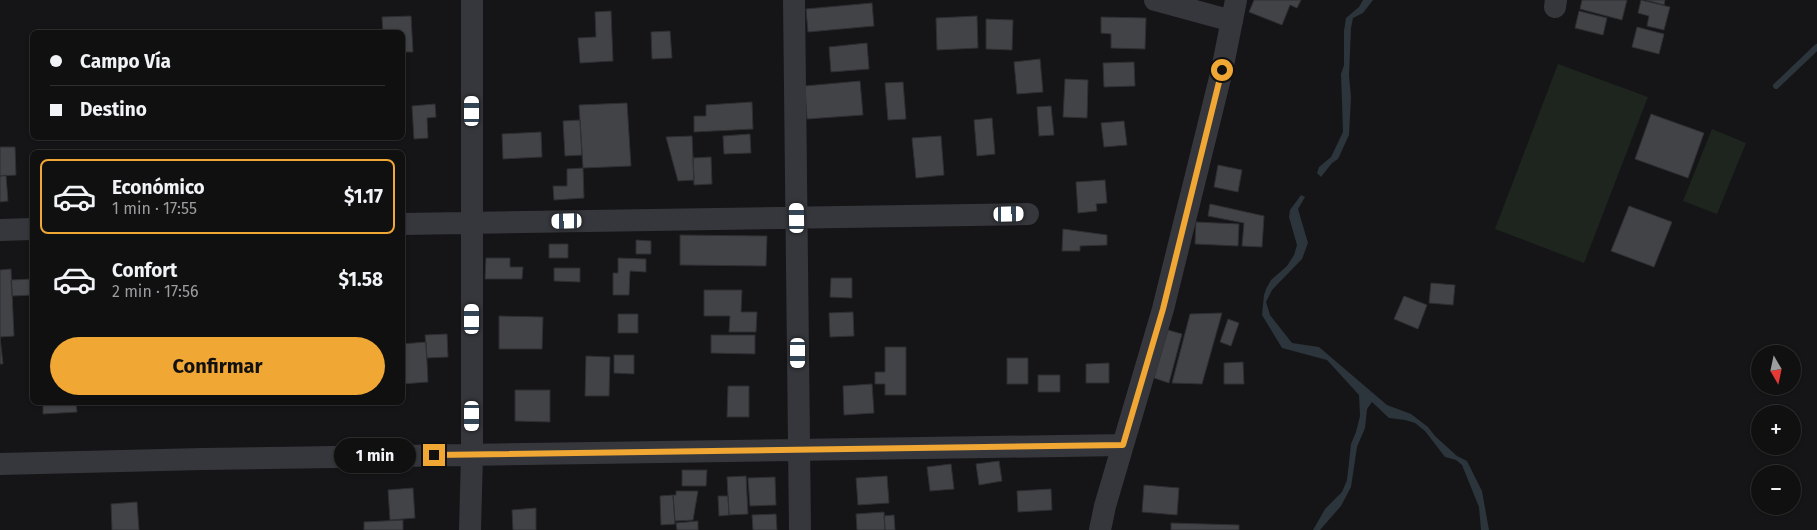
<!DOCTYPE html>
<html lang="es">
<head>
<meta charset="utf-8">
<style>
  :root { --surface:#101011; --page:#1e1e1f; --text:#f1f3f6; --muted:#9c9d9f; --line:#303031; --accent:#f0a734 }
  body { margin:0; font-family:"Fira Sans",sans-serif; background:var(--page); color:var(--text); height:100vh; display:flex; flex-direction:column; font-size:19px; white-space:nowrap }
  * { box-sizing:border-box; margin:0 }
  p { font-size:16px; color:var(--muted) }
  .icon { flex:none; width:28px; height:28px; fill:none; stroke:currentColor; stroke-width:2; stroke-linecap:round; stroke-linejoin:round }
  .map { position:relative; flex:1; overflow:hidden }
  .drawer { position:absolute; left:30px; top:150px; width:375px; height:255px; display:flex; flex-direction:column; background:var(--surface); border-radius:8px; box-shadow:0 1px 4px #0004,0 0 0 1px var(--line) }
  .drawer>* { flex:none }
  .banner { position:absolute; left:30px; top:30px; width:375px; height:110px; border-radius:8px; box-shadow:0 1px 4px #0004,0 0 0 1px var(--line); display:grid; align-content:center; height:110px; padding:0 20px; background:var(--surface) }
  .needle { width:32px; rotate:171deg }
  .controls { position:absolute; left:1751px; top:345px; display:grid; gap:10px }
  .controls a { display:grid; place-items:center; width:50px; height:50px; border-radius:50%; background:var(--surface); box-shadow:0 1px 4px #0004,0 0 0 1px var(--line); font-size:25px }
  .end { position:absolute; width:22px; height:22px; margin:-11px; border:6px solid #f0a734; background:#111; box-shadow:0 0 0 2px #111 }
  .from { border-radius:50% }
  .bubble { position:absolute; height:35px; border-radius:18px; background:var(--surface); box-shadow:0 1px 4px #0004,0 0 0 1px var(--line); font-size:16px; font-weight:700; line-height:35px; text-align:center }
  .car { position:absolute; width:15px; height:30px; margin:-15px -8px; border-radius:6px; box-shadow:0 0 4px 1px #0007; background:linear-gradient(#fff 24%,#345 0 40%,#fff 0 76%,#345 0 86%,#fff 0) }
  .banner b { display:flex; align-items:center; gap:18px; height:48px; font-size:19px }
  .banner b+b { border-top:1px solid var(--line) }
  .banner i { width:12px; height:12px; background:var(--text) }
  ul { padding:9px 0 0; list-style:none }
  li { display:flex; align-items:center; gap:15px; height:75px; margin:0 10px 8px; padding:0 10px; border:2px solid transparent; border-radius:8px }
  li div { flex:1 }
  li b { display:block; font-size:19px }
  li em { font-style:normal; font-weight:700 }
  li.selected { border-color:var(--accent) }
  li>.icon { width:45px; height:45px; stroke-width:1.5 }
  .button { display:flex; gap:10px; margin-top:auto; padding:10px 20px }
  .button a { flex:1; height:58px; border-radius:30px; background:var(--accent); color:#111; font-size:20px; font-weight:700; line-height:58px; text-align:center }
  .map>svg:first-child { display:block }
</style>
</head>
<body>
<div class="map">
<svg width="1817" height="530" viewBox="0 0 1817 530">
  <rect width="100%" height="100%" fill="#151517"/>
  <path fill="#1d251e" d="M1558,64L1648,97L1584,263L1495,229Z
    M1712,129L1746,143L1717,214L1683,201Z"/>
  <path fill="#2b353b" d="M1363,0H1373L1363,13L1353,18L1351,28L1349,76L1351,97L1349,135L1338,159L1332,163L1321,177L1317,173L1319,167L1331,157L1343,132L1341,74L1344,65V31L1346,18L1359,7Z
    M1301,195L1305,197L1298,209L1308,243L1302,259L1272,290L1266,302L1270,315L1292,343L1319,347L1387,405L1411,414L1428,427L1435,436L1457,456L1467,461L1482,491L1489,530H1481L1479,507L1462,465L1456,460L1445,457L1425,431L1415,423L1405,420L1389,418L1372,402L1367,409L1365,428L1357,447L1351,487L1341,506L1320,530H1313L1325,509L1342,492L1347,480L1351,444L1356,432L1360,416L1359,395L1327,360L1282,348L1262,315L1264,295L1266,289L1271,280L1287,266L1294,255L1297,245L1289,217L1290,210Z"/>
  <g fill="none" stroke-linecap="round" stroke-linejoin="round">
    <path stroke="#2b353b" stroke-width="6" d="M1776,86L1817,47"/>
  </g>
  <path fill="#414347" stroke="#2f2f33" d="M1254,0H1301L1297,8L1290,5L1282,25L1249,12Z
    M1582,0H1627L1622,20L1580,9Z
    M1641,0L1670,7L1664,30L1647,26L1649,16L1638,13Z
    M1646,0H1665L1664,5Z
    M872,3L874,26L808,32L806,9Z
    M611,11L613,61L580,63L578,38L596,37L595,12Z
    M1579,11L1607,18L1603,35L1575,28Z
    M411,16L413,52H402V32H383L382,17Z
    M977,16L978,48L937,50L936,18Z
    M1101,17L1146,18L1145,49L1111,48V34L1101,33Z
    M986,19L1013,20L1012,50L986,49Z
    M1637,27L1664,34L1659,54L1632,47Z
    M331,31V32H295Z
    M670,31L672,58L652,59L651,32Z
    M867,43L869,69L831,72L829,47Z
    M1040,59L1043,92L1017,94L1014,62Z
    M1134,62L1135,86L1104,87L1103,63Z
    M1065,79L1088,80L1087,118L1063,117Z
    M860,81L863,115L807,119L805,86Z
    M903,82L906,119L888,120L885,83Z
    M752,102L753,129L694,132V116H706V105Z
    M627,103L631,166L583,168L579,105Z
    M435,104L436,117L427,118L428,138L414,139L412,106Z
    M1051,106L1054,135L1039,136L1037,107Z
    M1651,114L1704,133L1688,178L1635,159Z
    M992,118L995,154L977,156L974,120Z
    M580,120L582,155L565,156L563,121Z
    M1124,121L1127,145L1104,147L1101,123Z
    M541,132L542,157L503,159L502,134Z
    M750,134L751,153L724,154L723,136Z
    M692,136L694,180L678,181L666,137Z
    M941,136L944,175L916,178L912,138Z
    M0,147H15L16,175L0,176Z
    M348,151V152H322Z
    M711,157L712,184L694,185L693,158Z
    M1218,165L1242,170L1238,192L1214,187Z
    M583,168L584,198L554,200L553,186H567V169Z
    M6,175L8,201L0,202V176Z
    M1105,180L1107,203L1096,204L1097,211L1078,213L1076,182Z
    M1210,204L1264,216L1262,247L1242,246L1244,223L1208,216Z
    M1629,206L1672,222L1654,267L1611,251Z
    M1196,222L1239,224L1238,246L1195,244Z
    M1063,229L1107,235V245L1080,246V251H1062Z
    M680,235L767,236L766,266L680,265Z
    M636,240L651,241V254H636Z
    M549,244H568V258H549Z
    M486,258H510V267H523L522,279H485Z
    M618,258L646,259V272L630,271L629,295H613V273H618Z
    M554,268H580V282L554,281Z
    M11,269L14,336L0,337V270Z
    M831,278H852V298L830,297Z
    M32,279V295L12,296L11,280Z
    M1431,283L1455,285L1453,305L1429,303Z
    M704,290H742L741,312H757L756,332H729L730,316H704Z
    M1404,296L1427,305L1418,329L1394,319Z
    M853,312L854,336L830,337L829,313Z
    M1222,313L1202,384L1172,383L1190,314Z
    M618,314H638V333H618Z
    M499,316L543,317L542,349H499Z
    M1228,319L1239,323L1231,346L1220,342Z
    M1168,330L1182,334L1169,383L1154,378Z
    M447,334L448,357L427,358L425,335Z
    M711,335H755V354L711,353Z
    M0,337L3,364H0Z
    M426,342L428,382L402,384V344Z
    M885,347H906V395H885V384H875V372H885Z
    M614,355H634V374L614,373Z
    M586,356L610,357L609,396H585Z
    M1007,358H1028V384H1007Z
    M1243,362L1244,384H1224V363Z
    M1109,363V383H1086V364Z
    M1038,375H1060V392H1038Z
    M872,384L874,413L844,415L843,386Z
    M728,386H749V417H727Z
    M515,390H550V422L515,421Z
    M43,402H76L77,412L43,414Z
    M999,461L1002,481L979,485L976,464Z
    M951,464L954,489L930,491L927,467Z
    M682,470H707L706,486H682Z
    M746,476L748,514L729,515L727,477Z
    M887,476L889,503L858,505L856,478Z
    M775,477L776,505L750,506L748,478Z
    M1144,485L1179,488L1177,515L1142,512Z
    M413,488L415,518L390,520L388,490Z
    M1051,489L1052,510L1018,512L1017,491Z
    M676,491H698L693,520L675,521L673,495H676Z
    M673,495L675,524L661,525L660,496Z
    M718,496H728L729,515L719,516Z
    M137,502L139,530H112L111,504Z
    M536,508V530H513L512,510Z
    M884,512L885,530H857L856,514Z
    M776,514L777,530H753L752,515Z
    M894,515L895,530H885L884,516Z
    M403,520V530H364V522Z
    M698,521V530H677L676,523Z
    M1171,523L1239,525V530H1171Z"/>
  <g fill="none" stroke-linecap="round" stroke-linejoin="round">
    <path stroke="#36373c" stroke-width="22" d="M794,0L800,530
      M1155,0L1232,21
      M1555,7L1556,0
      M402,224L1028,214
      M0,230L32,229
      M0,464L202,459L1123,445
      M470,530L472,455V0
      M1100,530L1105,506L1163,309L1222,70L1236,0"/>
  </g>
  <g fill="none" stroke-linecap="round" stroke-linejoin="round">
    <path stroke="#f0a734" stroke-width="6" d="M434,455L1123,445L1163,309L1222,70"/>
  </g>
</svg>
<div class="controls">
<a><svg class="needle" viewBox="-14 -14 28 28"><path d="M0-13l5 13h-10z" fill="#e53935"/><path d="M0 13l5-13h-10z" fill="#9c9d9f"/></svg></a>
<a>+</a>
<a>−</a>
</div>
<i class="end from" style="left:1222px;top:70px"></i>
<i class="end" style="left:434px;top:455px"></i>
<div class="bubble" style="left:334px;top:438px;width:82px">1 min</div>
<i class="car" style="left:472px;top:111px;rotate:0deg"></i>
<i class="car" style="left:1009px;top:214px;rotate:89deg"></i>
<i class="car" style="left:797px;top:218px;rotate:359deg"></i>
<i class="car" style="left:567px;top:221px;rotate:269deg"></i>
<i class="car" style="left:472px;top:319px;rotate:0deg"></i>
<i class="car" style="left:798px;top:353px;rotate:180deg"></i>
<i class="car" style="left:472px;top:416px;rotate:180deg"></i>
<div class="banner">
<b><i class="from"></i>Campo Vía</b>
<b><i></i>Destino</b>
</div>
<section class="drawer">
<ul>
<li class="selected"><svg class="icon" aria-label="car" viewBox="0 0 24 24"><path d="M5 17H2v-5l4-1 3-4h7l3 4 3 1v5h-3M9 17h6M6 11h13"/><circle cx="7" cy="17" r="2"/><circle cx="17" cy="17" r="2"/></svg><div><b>Económico</b><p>1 min · 17:55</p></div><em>$1.17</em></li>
<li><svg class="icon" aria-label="car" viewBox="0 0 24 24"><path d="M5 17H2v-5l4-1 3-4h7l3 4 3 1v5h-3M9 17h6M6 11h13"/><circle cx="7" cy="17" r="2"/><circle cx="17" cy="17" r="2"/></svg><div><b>Confort</b><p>2 min · 17:56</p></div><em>$1.58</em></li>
</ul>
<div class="button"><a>Confirmar</a></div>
</section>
</div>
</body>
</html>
